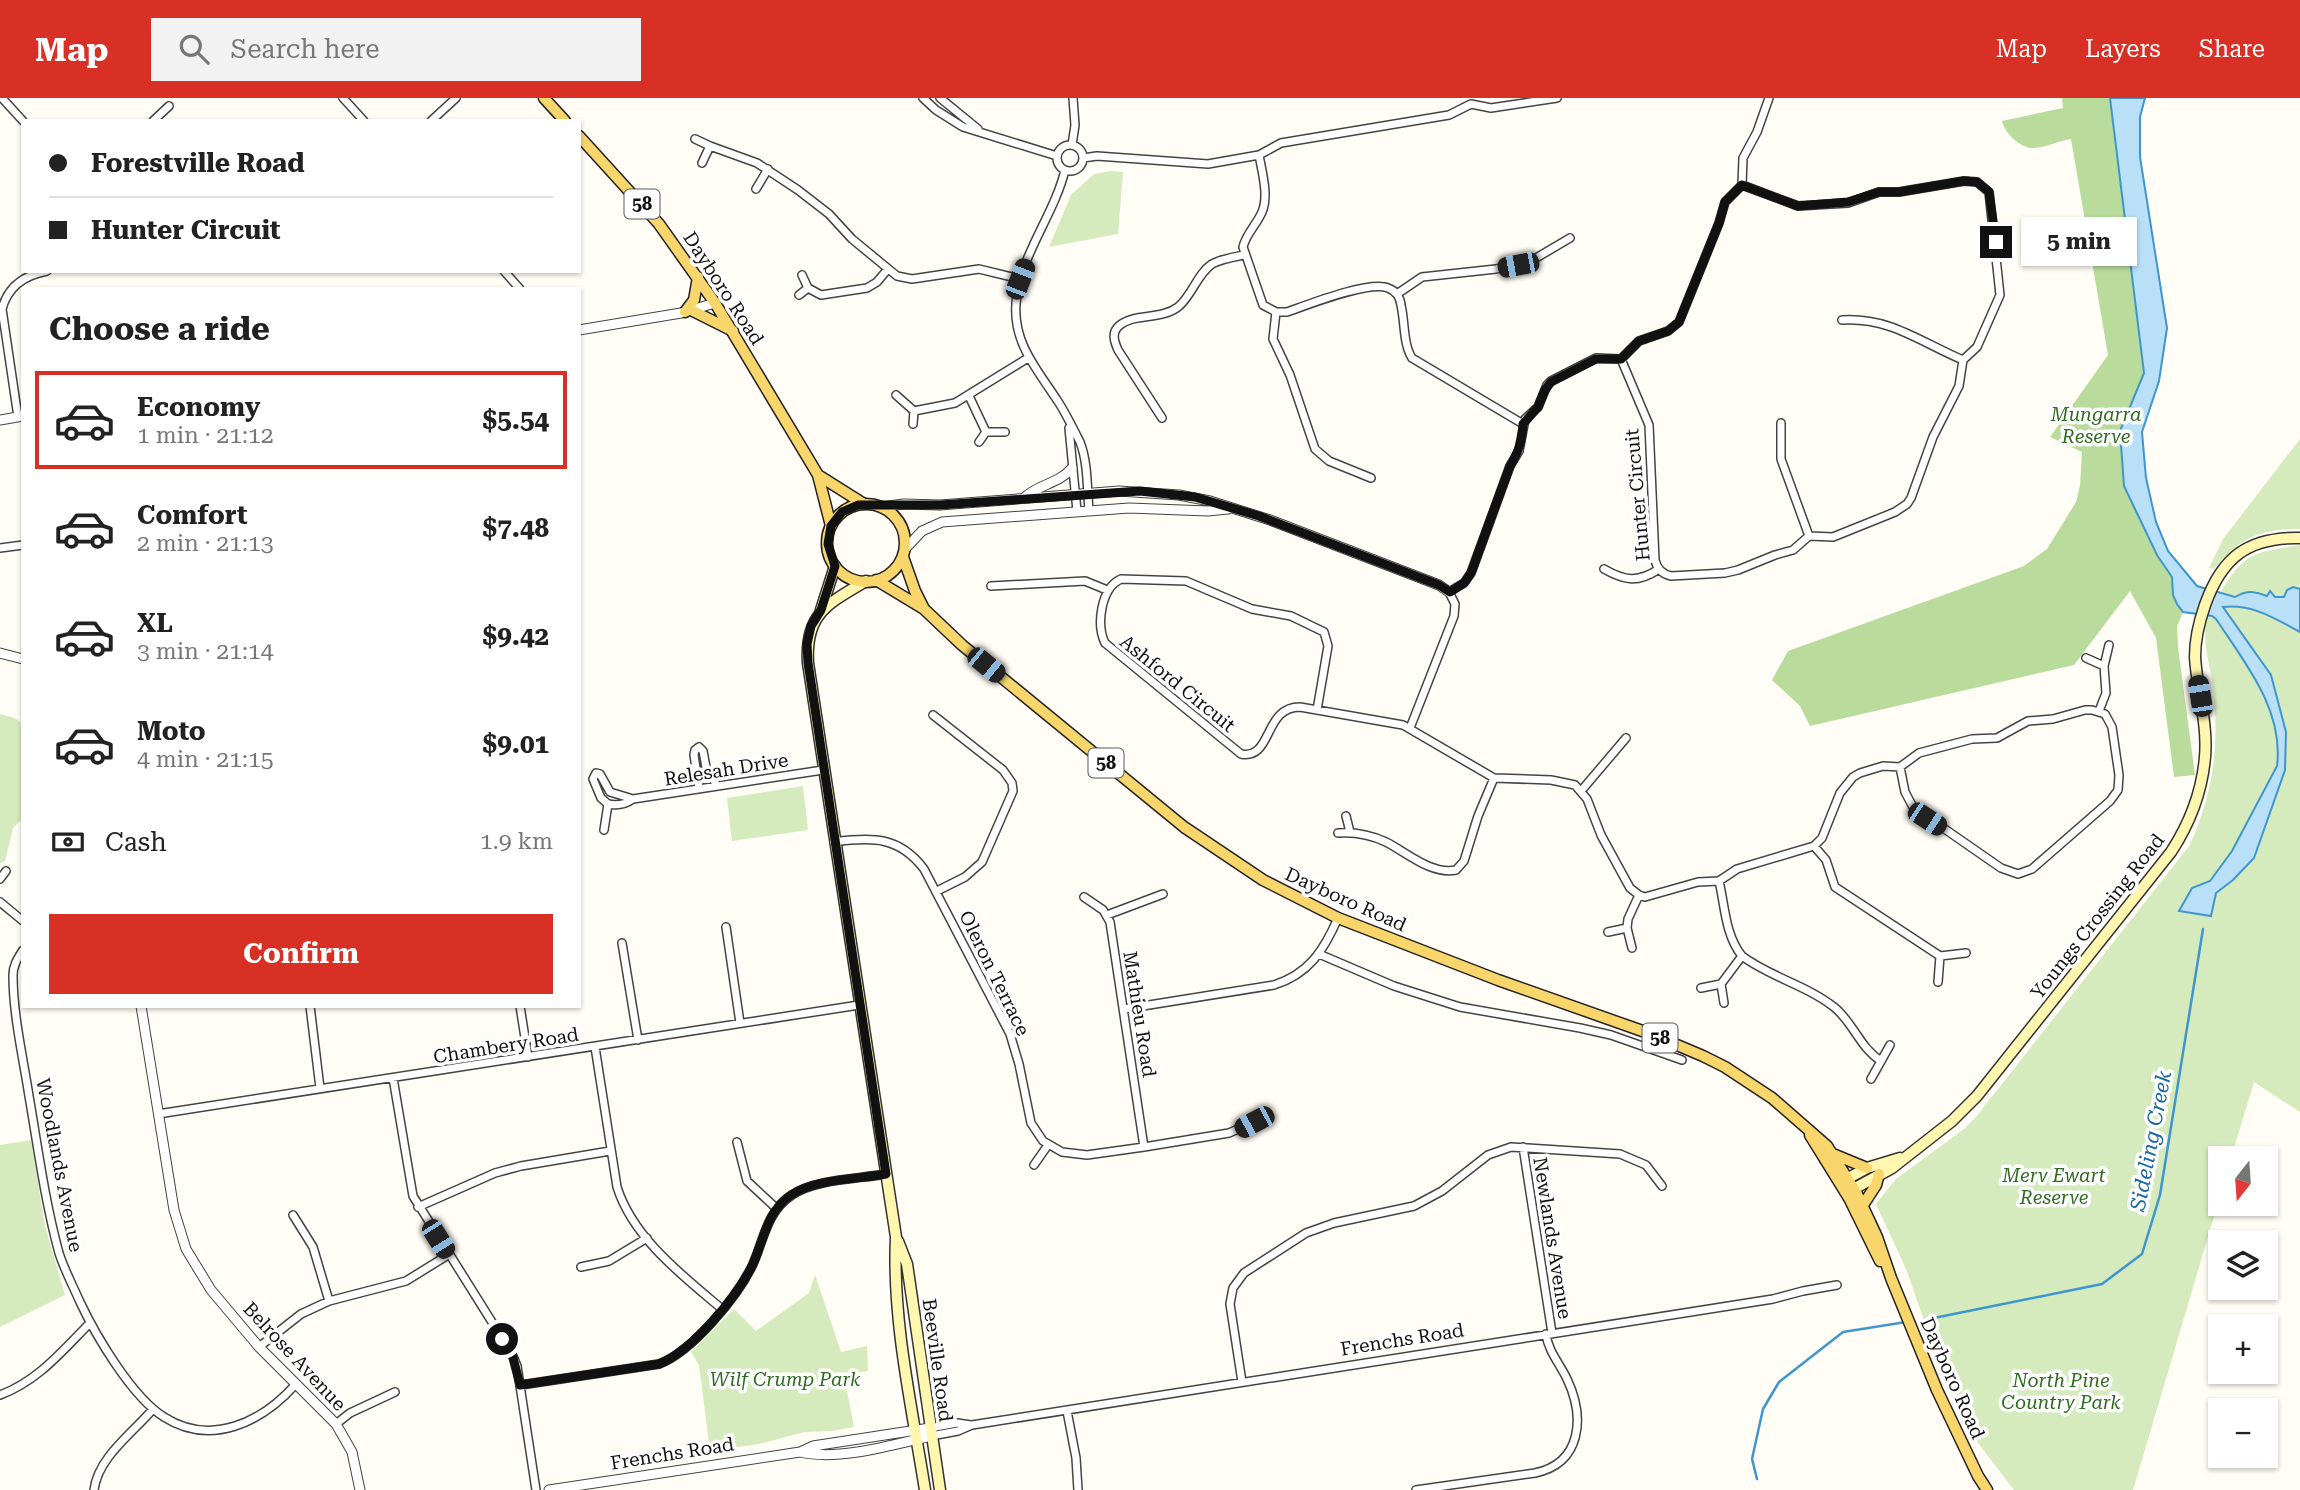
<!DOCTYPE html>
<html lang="en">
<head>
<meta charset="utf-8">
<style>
  :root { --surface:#fff; --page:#f2f2f2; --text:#222; --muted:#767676; --line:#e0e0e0; --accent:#d93025 }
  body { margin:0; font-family:"Roboto Serif",serif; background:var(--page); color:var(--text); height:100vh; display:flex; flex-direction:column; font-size:26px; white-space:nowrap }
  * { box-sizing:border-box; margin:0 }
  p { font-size:23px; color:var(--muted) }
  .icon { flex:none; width:38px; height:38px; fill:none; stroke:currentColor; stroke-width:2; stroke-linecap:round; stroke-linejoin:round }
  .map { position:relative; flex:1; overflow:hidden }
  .drawer { position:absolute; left:21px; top:189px; width:560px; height:721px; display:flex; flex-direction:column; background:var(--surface); border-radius:0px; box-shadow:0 2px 5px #0004 }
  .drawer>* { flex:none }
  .guide { position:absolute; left:21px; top:21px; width:560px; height:154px; border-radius:0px; box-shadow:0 2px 5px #0004; display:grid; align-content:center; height:154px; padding:0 28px; background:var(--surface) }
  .needle { width:46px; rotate:197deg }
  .fabs { position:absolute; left:2208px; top:1048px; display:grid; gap:14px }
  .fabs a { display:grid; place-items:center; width:70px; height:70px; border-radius:0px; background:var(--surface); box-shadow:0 2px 5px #0004; font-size:35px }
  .end { position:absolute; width:32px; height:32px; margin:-16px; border:9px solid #111; background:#fff; box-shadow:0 0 0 4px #fff }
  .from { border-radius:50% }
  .bubble { position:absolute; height:49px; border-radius:0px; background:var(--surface); box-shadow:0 2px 5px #0004; font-size:23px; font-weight:700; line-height:49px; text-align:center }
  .car { position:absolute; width:21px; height:42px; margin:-21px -10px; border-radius:9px; box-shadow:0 0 5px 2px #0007; background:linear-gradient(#222 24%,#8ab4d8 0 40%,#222 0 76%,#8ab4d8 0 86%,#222 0) }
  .guide b { display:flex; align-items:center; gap:24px; height:66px; font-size:26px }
  .guide b+b { border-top:2px solid var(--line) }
  .guide i { width:18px; height:18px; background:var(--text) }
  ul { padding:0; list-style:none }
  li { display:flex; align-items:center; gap:21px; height:98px; margin:0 14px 10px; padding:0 14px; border:4px solid transparent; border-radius:0px }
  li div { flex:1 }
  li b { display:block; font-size:26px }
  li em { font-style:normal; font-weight:700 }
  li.on { border-color:var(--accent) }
  li>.icon { width:63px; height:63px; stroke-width:1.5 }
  h2 { padding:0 28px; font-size:32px; line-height:84px }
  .pay { display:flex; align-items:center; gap:18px; height:77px; padding:0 28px; font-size:26px }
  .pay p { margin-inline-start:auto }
  .button { display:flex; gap:14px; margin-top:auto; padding:14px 28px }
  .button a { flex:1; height:80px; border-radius:0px; background:var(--accent); color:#fff; font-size:28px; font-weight:700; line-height:80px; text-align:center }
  header { display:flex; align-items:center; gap:42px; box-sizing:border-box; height:98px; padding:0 35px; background:var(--accent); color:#fff }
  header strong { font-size:33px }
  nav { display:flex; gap:38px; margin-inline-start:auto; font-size:24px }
  .search { width:490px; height:63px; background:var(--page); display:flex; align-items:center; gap:18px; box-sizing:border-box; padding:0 24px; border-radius:0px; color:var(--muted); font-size:26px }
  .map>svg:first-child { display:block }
</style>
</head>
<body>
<header>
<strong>Map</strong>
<div class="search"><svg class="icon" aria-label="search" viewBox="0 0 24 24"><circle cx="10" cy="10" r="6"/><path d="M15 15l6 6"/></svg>Search here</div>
<nav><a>Map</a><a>Layers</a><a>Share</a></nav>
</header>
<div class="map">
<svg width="2300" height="1392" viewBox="0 0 2300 1392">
  <rect width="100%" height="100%" fill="#fffdf5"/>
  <path fill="#d5ebbd" d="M1111,73L1123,74L1118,136L1049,149L1071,97L1094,76Z
    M2300,341V431C2260,431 2239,440 2214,471L2209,470L2223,441Z
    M2300,447V491L2293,489L2287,491L2284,499C2272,500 2265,495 2255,493C2248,492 2243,496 2237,497C2232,499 2225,497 2220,495C2246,453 2253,455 2300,447Z
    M2244,508L2263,513L2300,535V1014L2254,984L2231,1060H2221V1095L2133,1392H2014L1978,1345L1924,1222L1906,1171L1876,1106L1896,1081L1964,1031L1976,1019L2190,747C2215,690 2220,643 2212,582C2208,560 2202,540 2207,518L2216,521C2245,565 2284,612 2277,668L2232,753L2210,783L2192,790L2216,795L2233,782L2273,704L2285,672L2286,634L2271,577L2223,509Z
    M0,616L15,620L23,627V720L13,730L5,763L0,765Z
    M803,688L808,732L732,743L727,700Z
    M31,1042L45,1128L65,1197L0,1229V1047Z
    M815,1177L841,1254L867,1248L868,1273L844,1278L854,1329L832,1333L805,1334L759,1346L710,1353L699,1267L691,1254L734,1211L756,1233L809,1195Z"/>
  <path fill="#b9dc9c" d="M2062,0H2110L2144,275L2120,333L2157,457L2172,479L2173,497L2177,506L2183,514L2177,528L2178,549L2195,677L2174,679L2156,540L2130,493L2074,567L1810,628L1800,608L1772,582L1788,553L2024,468L2047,451L2076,404L2080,388L2082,354L2050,339L2108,257L2071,41C2060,42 2043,51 2031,50C2018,48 2005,35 2002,23L2063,10Z"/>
  <path fill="#b9e0f7" stroke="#3f96cf" stroke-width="2" d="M2110,0H2145L2140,19V59L2167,230L2159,283L2142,334L2146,380L2156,424L2168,453L2197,488L2235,499C2247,492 2254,493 2267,498L2270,493L2275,499H2284L2287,492L2293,489L2300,491V534C2274,520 2253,506 2223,509L2271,577L2286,634L2285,672L2254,760L2233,782L2216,795L2211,818L2179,813L2192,790L2210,783L2232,753L2277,668C2284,612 2245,565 2216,521L2212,518L2183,514L2177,506L2173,497L2172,479L2157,457L2124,388L2120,333L2144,275Z"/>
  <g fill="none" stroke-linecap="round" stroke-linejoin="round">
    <path stroke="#3f96cf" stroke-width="2.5" d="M1924,1222L2102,1186L2142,1156L2160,1097L2203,831
      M1757,1381L1752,1361L1763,1311L1779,1284L1843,1234L1906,1224"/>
    <defs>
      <path id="minor" d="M2,0L23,23
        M343,0L364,23
        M923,0L936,12L963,29L1057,58
        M940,0L978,31
        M153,23L169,8
        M431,23L456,0
        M695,41L710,48L702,65
        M1072,47L1075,27L1073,0
        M1057 60a13 13 0 1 1 26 0a13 13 0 1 1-26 0Z
        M710,48L757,65L798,92L829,116L852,141L897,178L912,181L979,171L1020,181
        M1259,57C1262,74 1269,98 1262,114C1257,126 1246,136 1243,149L1263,207L1276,214H1287C1307,207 1370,182 1388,190C1396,193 1400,199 1401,207C1405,224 1403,246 1412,260L1523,326
        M1083,60L1097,58L1208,66L1259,57L1281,45L1449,17L1471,6L1491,10L1557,0
        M1065,72C1054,118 1019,158 1016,206C1013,245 1037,271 1057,302C1064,312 1074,332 1080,344C1088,364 1087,391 1089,412
        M756,91L768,71
        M504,173L520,191
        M808,190L821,197L867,190L877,184L887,172
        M1397,196L1422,179L1496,171L1531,163L1570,140
        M799,197L808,190L802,177
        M1276,214L1273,241L1290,277L1315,351L1329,363L1371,380
        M1842,222C1890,219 1920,244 1963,262
        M1621,261L1649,327L1655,462C1657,471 1662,476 1671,478L1725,475L1738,472L1775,457L1793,452L1809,438L1833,439L1895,414L1907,406L1911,400L1933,339L1959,288L1963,262L1977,249L2000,197L1989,94L1977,84L1964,83L1899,94H1879L1848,105L1798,108L1742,87
        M896,297L914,313L913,326
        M969,298L986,334
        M914,313L955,305L1028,260
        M18,319L2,211C8,188 25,177 47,173
        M1162,320L1118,252C1114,243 1111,234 1120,227C1135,215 1161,222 1178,209C1192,198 1197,176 1212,166C1221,161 1234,159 1244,157
        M1781,325V361L1809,438
        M1069,330L1077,413
        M979,344L986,334H1005
        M0,450L23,447
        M1604,471C1625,483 1638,485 1659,471
        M991,488L1085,483L1107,492
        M2086,560L2104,568L2109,547
        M1317,612L1328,548L1324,534L1291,518L1252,511L1186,483L1121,481C1101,490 1096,526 1105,545L1241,656C1273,662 1263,609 1300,609L1403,627L1494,680L1551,682L1575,687L1587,701L1601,737L1630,790L1639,797L1645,799L1698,784L1719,783L1737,771L1814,748L1822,740L1840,695L1853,679L1860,675L1883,668L1900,669L1919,655L1972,641L1997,640L2028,623L2053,621L2085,612H2092L2105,616L2112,629L2119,677L2118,692L2110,703L2032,771L2018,776L2001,770L1913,709L1905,694L1900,669
        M2099,613L2106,595L2104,568
        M933,617L1003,672L1012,685L1013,693L982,764L965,779L937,793
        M1410,630L1454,518L1455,506L1449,494L1464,485L1471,475L1510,368L1519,353L1525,321L1538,309L1547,287L1551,283L1596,260L1621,261L1639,243L1668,233L1679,224L1719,125L1725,104L1742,87L1743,60L1757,34L1769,0
        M699,690L694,657L695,652L699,649L703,653L706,669L717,688
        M1581,693L1626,640
        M608,706C617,708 626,706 633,701L823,672
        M608,706L601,700L593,681L596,675L600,676L610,694L633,701
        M1346,718L1350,734
        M604,732L608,706
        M1338,735C1353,734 1371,737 1386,744C1406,754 1431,777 1456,772L1464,763L1478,718L1494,680
        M834,744C872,739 899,738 924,771L1010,936L1019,966L1031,1025L1043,1043L1062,1054L1087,1057L1144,1049L1229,1035L1254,1024
        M1814,748L1826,762L1835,789L1940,858
        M0,781L6,773
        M1719,783C1725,808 1725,837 1742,858C1770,879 1806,887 1834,909C1853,924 1860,950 1881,963
        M1084,799L1103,812L1110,824L1144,1049
        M0,804L23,823
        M1107,817L1163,796
        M726,829L740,925
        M1627,830L1628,821L1639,797
        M1608,834L1627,830L1632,850
        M622,845L638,942
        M23,852C18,860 13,867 13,877C13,917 23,959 29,998C38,1050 45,1104 59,1155C64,1171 73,1188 80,1204C96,1238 132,1299 164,1319C211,1349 262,1324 295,1287
        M1319,856L1394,888L1460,909L1580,930L1611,937L1682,962
        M1938,884L1940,858L1966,855
        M1721,886L1742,858
        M1701,890L1721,886L1724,905
        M310,908L320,990
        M520,908L528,959
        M1124,911L1274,887C1309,876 1324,852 1338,820
        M595,949L617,1089C633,1140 683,1178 722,1211
        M393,980L413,1098L512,1256L517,1268L536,1392
        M1871,981L1890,947
        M158,1016L859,907
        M737,1044L747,1083L776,1110
        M1523,1049L1552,1235
        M1034,1067L1048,1047
        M418,1109L495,1075L521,1068L610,1053
        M293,1117L313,1149L329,1203
        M581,1169L609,1163L647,1140
        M259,1249L301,1216L329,1203L406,1183L448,1157
        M1242,1284L1230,1206L1233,1190L1244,1175L1306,1135L1334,1125L1414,1108L1442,1093L1488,1057L1511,1049L1620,1056L1646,1067L1662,1088
        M521,1287L659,1266C692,1254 738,1198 753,1166C764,1141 767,1113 792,1097C815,1081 858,1081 886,1076
        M0,1297C38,1283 62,1253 90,1225
        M1067,1313L1076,1360L1078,1392
        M336,1326L350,1315L395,1294
        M930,1330L957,1325L971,1327
        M931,1338L958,1333L972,1327L1773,1201L1803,1193L1837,1187
        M94,1392C98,1359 133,1335 153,1311
        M1416,1392L1535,1375C1582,1365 1585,1319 1567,1281C1560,1266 1548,1253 1546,1236"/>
      <path id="tertiary" d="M579,232L681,215L715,205
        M0,322L23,318
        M1024,400C1038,386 1059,386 1072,370
        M881,409L904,406L940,407L1119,393L1179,397L1210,403L1270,422L1439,487L1449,494
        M905,451L922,433L942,424L1129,410L1208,413L1228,411
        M0,555L23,561
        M141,908L174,1112L186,1151L211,1192L259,1249L336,1326L352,1354L360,1392
        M800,1354C839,1363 892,1347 931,1338
        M549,1392L800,1354L813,1348L930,1330"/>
      <path id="secondary" d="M866,483C827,506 805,516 808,565L896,1139C892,1223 912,1309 925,1392
        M821,512L835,468
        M1841,1084L1867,1070L1900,1060
        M1848,1094L1892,1070L1952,1023L1977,998L2171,754C2190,725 2202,694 2205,659C2208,625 2197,593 2195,559C2195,540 2199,524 2205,507C2222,459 2248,439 2300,440
        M898,1143L907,1166L940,1392"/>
      <path id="primary" d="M544,0L565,23
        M579,38L659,126L715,205L818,377L831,428
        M693,213L733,233
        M685,214L694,202L698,179
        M818,377L864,406
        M827 445a39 39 0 1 1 78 0a39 39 0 1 1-78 0Z
        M903,459L915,493L924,511
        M876,482L924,511L962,547L1184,729L1263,782L1338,820L1498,882L1651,936L1703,958L1725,969L1772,1000L1827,1048L1857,1096L1877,1139L1891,1180L1937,1292L1978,1378L1987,1392
        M1810,1037L1849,1100L1880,1163
        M1833,1056L1867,1070
        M1863,1107L1876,1087L1879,1076"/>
    </defs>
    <use href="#minor" stroke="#444" stroke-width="10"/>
    <use href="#tertiary" stroke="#444" stroke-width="11"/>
    <use href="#secondary" stroke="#333" stroke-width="13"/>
    <use href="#primary" stroke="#222" stroke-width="13"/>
    <use href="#minor" stroke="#fff" stroke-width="7"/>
    <use href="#tertiary" stroke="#fff" stroke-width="9"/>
    <use href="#secondary" stroke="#fff6b0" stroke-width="10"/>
    <use href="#primary" stroke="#f9d66b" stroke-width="10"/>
  </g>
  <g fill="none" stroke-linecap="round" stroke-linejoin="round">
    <path stroke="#111" stroke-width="9" d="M502,1241L512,1256L520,1287L659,1266C692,1253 738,1198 753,1166C764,1141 767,1113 791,1097C815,1081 858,1081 886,1076L808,565L807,546L811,528L821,512L835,468L828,446L831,428L842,414L858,407H940L1140,393L1195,399L1259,418L1439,487L1450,494L1464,485L1471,475L1510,368C1519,353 1522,343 1523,326L1538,309L1545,292L1551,284L1596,261H1621L1639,243L1668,233L1679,224L1719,125L1725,104L1742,87L1798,108L1848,104L1879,94H1899L1964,83L1977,84L1989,94L1996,144"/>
  </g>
  <g text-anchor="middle" stroke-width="7" stroke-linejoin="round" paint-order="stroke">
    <g fill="#fff" stroke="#585858" stroke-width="2">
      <rect x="624.5" y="91.5" width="35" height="29" rx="5"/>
      <rect x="1088.5" y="650.5" width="35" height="29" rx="5"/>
      <rect x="1642.5" y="925.5" width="35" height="29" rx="5"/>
    </g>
    <g font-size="18" font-weight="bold" fill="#111">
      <text x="642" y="112">58</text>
      <text x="1106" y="671">58</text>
      <text x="1660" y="946">58</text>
    </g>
    <g font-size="19" fill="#111" stroke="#fff">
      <text transform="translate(724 190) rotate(57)" y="7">Dayboro Road</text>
      <text transform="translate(1637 397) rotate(-95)" y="7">Hunter Circuit</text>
      <text transform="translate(1178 585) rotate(39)" y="7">Ashford Circuit</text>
      <text transform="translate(726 671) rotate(-9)" y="7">Relesah Drive</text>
      <text transform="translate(1346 801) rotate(24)" y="7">Dayboro Road</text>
      <text transform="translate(2097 818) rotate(-52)" y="7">Youngs Crossing Road</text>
      <text transform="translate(995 875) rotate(64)" y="7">Oleron Terrace</text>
      <text transform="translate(1140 916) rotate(81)" y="7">Mathieu Road</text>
      <text transform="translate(506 947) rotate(-9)" y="7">Chambery Road</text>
      <text transform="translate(60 1067) rotate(79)" y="7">Woodlands Avenue</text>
      <text transform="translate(1553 1140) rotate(81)" y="7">Newlands Avenue</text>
      <text transform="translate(1402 1241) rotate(-9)" y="7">Frenchs Road</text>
      <text transform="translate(295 1258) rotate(47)" y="7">Belrose Avenue</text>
      <text transform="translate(938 1262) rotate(82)" y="7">Beeville Road</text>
      <text transform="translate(1953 1280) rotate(66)" y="7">Dayboro Road</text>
      <text transform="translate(672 1355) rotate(-9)" y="7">Frenchs Road</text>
    </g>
    <g font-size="19" font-style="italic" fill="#2f6b1f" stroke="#fff">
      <text x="2096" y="323">Mungarra<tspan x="2096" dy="22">Reserve</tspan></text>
      <text x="2054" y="1084">Merv Ewart<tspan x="2054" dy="22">Reserve</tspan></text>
      <text x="785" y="1288">Wilf Crump Park</text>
      <text x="2061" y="1289">North Pine<tspan x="2061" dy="22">Country Park</tspan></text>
    </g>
    <g font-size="21" font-style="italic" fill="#1768a6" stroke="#fff">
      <text transform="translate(2151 1043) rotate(-79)" y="7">Sideling Creek</text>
    </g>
  </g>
</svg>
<div class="fabs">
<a><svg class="needle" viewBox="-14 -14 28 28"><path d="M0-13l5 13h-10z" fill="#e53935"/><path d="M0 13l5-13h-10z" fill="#767676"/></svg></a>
<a><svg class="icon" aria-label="layers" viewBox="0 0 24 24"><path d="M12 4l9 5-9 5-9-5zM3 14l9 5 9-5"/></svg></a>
<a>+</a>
<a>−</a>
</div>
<i class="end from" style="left:502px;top:1241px"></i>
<i class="end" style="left:1996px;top:144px"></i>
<div class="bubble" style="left:2021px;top:119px;width:116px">5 min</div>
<i class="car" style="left:1518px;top:167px;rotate:259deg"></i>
<i class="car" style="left:1020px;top:181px;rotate:21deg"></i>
<i class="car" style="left:986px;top:567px;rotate:129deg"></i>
<i class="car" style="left:2200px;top:598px;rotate:351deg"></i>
<i class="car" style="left:1927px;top:721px;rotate:123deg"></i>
<i class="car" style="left:1254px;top:1024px;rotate:242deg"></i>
<i class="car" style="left:438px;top:1141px;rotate:148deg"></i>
<div class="guide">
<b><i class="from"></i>Forestville Road</b>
<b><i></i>Hunter Circuit</b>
</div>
<section class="drawer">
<h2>Choose a ride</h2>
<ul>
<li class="on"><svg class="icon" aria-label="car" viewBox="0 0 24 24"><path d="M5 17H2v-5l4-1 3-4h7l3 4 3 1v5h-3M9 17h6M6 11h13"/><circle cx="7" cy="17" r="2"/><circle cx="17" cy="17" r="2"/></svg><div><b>Economy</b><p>1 min · 21:12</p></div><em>$5.54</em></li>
<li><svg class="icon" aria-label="car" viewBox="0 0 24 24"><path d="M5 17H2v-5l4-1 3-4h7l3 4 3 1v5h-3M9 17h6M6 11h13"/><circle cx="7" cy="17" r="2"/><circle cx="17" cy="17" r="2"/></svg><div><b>Comfort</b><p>2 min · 21:13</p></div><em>$7.48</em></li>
<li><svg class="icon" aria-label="car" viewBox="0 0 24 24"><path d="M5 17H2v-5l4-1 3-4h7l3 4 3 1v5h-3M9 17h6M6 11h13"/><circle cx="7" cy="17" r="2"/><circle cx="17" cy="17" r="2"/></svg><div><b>XL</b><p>3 min · 21:14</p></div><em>$9.42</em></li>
<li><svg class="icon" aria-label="car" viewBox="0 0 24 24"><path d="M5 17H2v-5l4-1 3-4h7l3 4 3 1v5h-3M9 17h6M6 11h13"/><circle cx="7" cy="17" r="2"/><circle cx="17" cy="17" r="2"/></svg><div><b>Moto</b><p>4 min · 21:15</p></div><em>$9.01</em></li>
</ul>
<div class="pay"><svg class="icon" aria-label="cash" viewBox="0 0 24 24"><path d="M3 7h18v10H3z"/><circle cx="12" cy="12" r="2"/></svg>Cash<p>1.9 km</p></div>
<div class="button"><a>Confirm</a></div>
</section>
</div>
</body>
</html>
